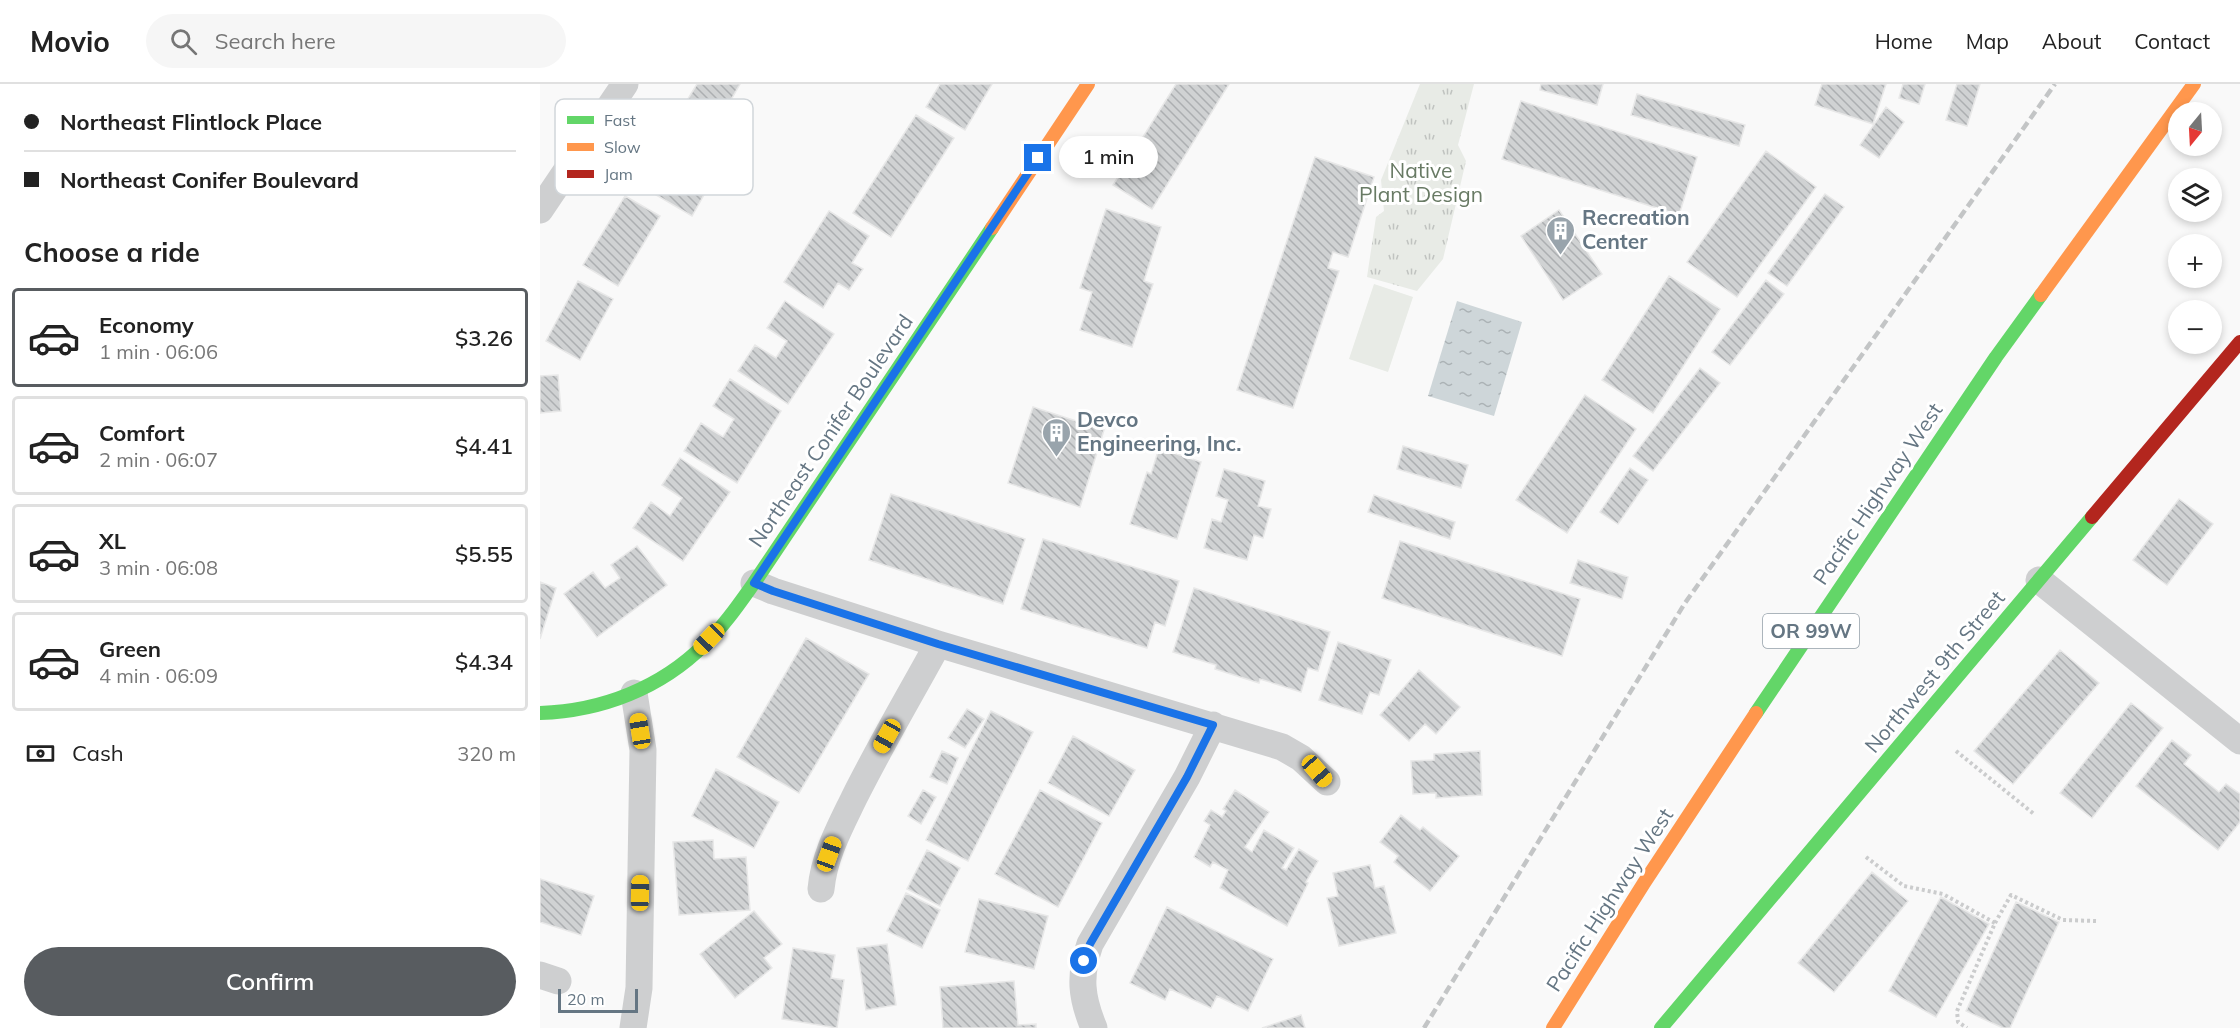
<!DOCTYPE html>
<html lang="en">
<head>
<meta charset="utf-8">
<style>
  :root { --surface:#fff; --page:#f6f6f6; --text:#222; --muted:#767676; --line:#e0e0e0; --accent:#585c60 }
  body { margin:0; font-family:Mulish,sans-serif; background:var(--page); color:var(--text); height:100vh; display:flex; flex-direction:column; font-size:22px; white-space:nowrap }
  * { box-sizing:border-box; margin:0 }
  p { font-size:20px; color:var(--muted) }
  .icon { flex:none; width:33px; height:33px; fill:none; stroke:currentColor; stroke-width:2; stroke-linecap:round; stroke-linejoin:round }
  .map { position:relative; flex:1; overflow:hidden }
  .drawer { display:flex; flex-direction:column; background:var(--surface); width:540px }
  .drawer>* { flex:none }
  .top-card { display:grid; align-content:center; height:132px; padding:0 24px; background:var(--surface) }
  .needle { width:39px; rotate:198deg }
  .fabs { position:absolute; left:1628px; top:18px; display:grid; gap:12px }
  .fabs a { display:grid; place-items:center; width:54px; height:54px; border-radius:50%; background:var(--surface); box-shadow:0 3px 9px #0003; font-size:30px }
  .scale { position:absolute; left:18px; bottom:15px; width:80px; box-sizing:border-box; padding-left:6px; border:3px solid #657683; border-top:0; font-size:16px; line-height:21px; white-space:nowrap; color:#657683; -webkit-text-stroke:4px #fff; paint-order:stroke }
  .end { position:absolute; width:27px; height:27px; margin:-14px; border:8px solid #1a73e8; background:#fff; box-shadow:0 0 0 3px #fff }
  .from { border-radius:50% }
  .bubble { position:absolute; height:42px; border-radius:21px; background:var(--surface); box-shadow:0 3px 9px #0003; font-size:20px; font-weight:600; line-height:42px; text-align:center }
  .car { position:absolute; width:18px; height:36px; margin:-18px -9px; border-radius:8px; box-shadow:0 0 4px 2px #0007; background:linear-gradient(#f5c518 24%,#345 0 40%,#f5c518 0 76%,#345 0 86%,#f5c518 0) }
  .top-card b { display:flex; align-items:center; gap:21px; height:57px; font-size:22px }
  .top-card b+b { border-top:2px solid var(--line) }
  .top-card i { width:15px; height:15px; background:var(--text) }
  ul { padding:0; list-style:none }
  li { display:flex; align-items:center; gap:18px; height:99px; margin:0 12px 9px; padding:0 12px; border:3px solid var(--line); border-radius:6px }
  li div { flex:1 }
  li b { display:block; font-size:22px }
  li em { font-style:normal; font-weight:600 }
  li.selected { border-color:var(--accent) }
  li>.icon { width:54px; height:54px; stroke-width:1.5 }
  h2 { padding:0 24px; font-size:27px; line-height:72px }
  .pay { display:flex; align-items:center; gap:15px; height:66px; padding:0 24px; font-size:22px }
  .pay p { margin-inline-start:auto }
  .primary-button { display:flex; gap:12px; margin-top:auto; padding:12px 24px }
  .primary-button a { flex:1; height:69px; border-radius:36px; background:var(--accent); color:#fff; font-size:24px; font-weight:600; line-height:69px; text-align:center }
  header { display:flex; align-items:center; gap:36px; box-sizing:border-box; height:84px; padding:0 30px; background:var(--surface); border-bottom:2px solid var(--line) }
  header strong { font-size:28px }
  nav { display:flex; gap:33px; margin-inline-start:auto; font-size:21px }
  .search { width:420px; height:54px; background:var(--page); display:flex; align-items:center; gap:15px; box-sizing:border-box; padding:0 21px; border-radius:33px; color:var(--muted); font-size:22px }
  main { display:flex; flex:1; min-height:0 }
  .map>svg:first-child { display:block }
</style>
</head>
<body>
<header>
<strong>Movio</strong>
<div class="search"><svg class="icon" aria-label="search" viewBox="0 0 24 24"><circle cx="10" cy="10" r="6"/><path d="M15 15l6 6"/></svg>Search here</div>
<nav><a>Home</a><a>Map</a><a>About</a><a>Contact</a></nav>
</header>
<main>
<section class="drawer">
<div class="top-card">
<b><i class="from"></i>Northeast Flintlock Place</b>
<b><i></i>Northeast Conifer Boulevard</b>
</div>
<h2>Choose a ride</h2>
<ul>
<li class="selected"><svg class="icon" aria-label="car" viewBox="0 0 24 24"><path d="M5 17H2v-5l4-1 3-4h7l3 4 3 1v5h-3M9 17h6M6 11h13"/><circle cx="7" cy="17" r="2"/><circle cx="17" cy="17" r="2"/></svg><div><b>Economy</b><p>1 min · 06:06</p></div><em>$3.26</em></li>
<li><svg class="icon" aria-label="car" viewBox="0 0 24 24"><path d="M5 17H2v-5l4-1 3-4h7l3 4 3 1v5h-3M9 17h6M6 11h13"/><circle cx="7" cy="17" r="2"/><circle cx="17" cy="17" r="2"/></svg><div><b>Comfort</b><p>2 min · 06:07</p></div><em>$4.41</em></li>
<li><svg class="icon" aria-label="car" viewBox="0 0 24 24"><path d="M5 17H2v-5l4-1 3-4h7l3 4 3 1v5h-3M9 17h6M6 11h13"/><circle cx="7" cy="17" r="2"/><circle cx="17" cy="17" r="2"/></svg><div><b>XL</b><p>3 min · 06:08</p></div><em>$5.55</em></li>
<li><svg class="icon" aria-label="car" viewBox="0 0 24 24"><path d="M5 17H2v-5l4-1 3-4h7l3 4 3 1v5h-3M9 17h6M6 11h13"/><circle cx="7" cy="17" r="2"/><circle cx="17" cy="17" r="2"/></svg><div><b>Green</b><p>4 min · 06:09</p></div><em>$4.34</em></li>
</ul>
<div class="pay"><svg class="icon" aria-label="cash" viewBox="0 0 24 24"><path d="M3 7h18v10H3z"/><circle cx="12" cy="12" r="2"/></svg>Cash<p>320 m</p></div>
<div class="primary-button"><a>Confirm</a></div>
</section>
<div class="map">
<svg width="1700" height="944" viewBox="0 0 1700 944">
  <defs>
    <pattern id="grass-tufts" width="24" height="20" patternUnits="userSpaceOnUse" patternTransform="scale(1.5)"><rect width="24" height="20" fill="#e8ebe6"/><path d="M3 7l-1-3M5 7V3M7 7l1-3M15 17l-1-3M17 17v-4M19 17l1-3" fill="none" stroke="#c0c3c0"/></pattern>
    <pattern id="water-ripples" width="26" height="14" patternUnits="userSpaceOnUse" patternTransform="scale(1.5)"><rect width="26" height="14" fill="#ced6d9"/><path d="M2 4q2-2 4 0t4 0M15 11q2-2 4 0t4 0" fill="none" stroke="#abb2b5"/></pattern>
    <pattern id="building-back-hatch" width="6" height="6" patternUnits="userSpaceOnUse" patternTransform="scale(1.5)"><rect width="6" height="6" fill="#d0d2d3"/><path d="M-1 5l2 2M0 0l6 6M5-1l2 2" fill="none" stroke="#acafb1"/></pattern>
  </defs>
  <rect width="100%" height="100%" fill="#f9f9f9"/>
  <path fill="url(#grass-tufts)" d="M880,0H934L918,61L926,77L903,175L877,207L827,193L836,133L844,127L841,96Z"/>
  <path fill="#e8ebe6" d="M834,200L873,213L848,288L809,275Z"/>
  <path fill="url(#water-ripples)" d="M917,217L982,238L954,332L888,312Z"/>
  <path fill="url(#building-back-hatch)" stroke="#e8e8e8" stroke-width="1.5" d="M157,0H200L179,37L146,18Z
    M400,0H452L425,46L386,23Z
    M636,0H689L612,125L573,101Z
    M1001,0H1063L1057,21L1000,6Z
    M1282,0H1346L1333,40L1275,21Z
    M1363,0H1385L1379,20L1359,14Z
    M1417,0H1440L1427,42L1406,36Z
    M1097,10L1205,41L1199,62L1091,31Z
    M981,17L1157,73L1139,131L962,75Z
    M1346,23L1364,38L1339,74L1320,61Z
    M376,31L414,54L351,153L313,129Z
    M147,41L190,65L152,132L94,98L113,66L128,74Z
    M1226,67L1276,103L1197,213L1147,178Z
    M775,73L834,93L808,173L793,168L788,184L799,187L753,324L697,306Z
    M1285,110L1304,123L1247,202L1228,189Z
    M85,112L120,132L78,202L43,181Z
    M566,125L621,143L604,197L613,200L592,263L540,246L552,208L540,204Z
    M1019,126L1062,190L1023,216L981,152Z
    M289,127L329,152L312,179L323,185L309,206L298,199L283,224L244,198Z
    M1129,192L1180,225L1113,329L1062,296Z
    M1226,196L1244,210L1190,281L1172,268Z
    M38,197L73,215L40,276L6,257Z
    M245,217L294,250L248,320L198,287L215,261L236,274L247,257L227,244Z
    M1160,284L1180,299L1113,387L1093,372Z
    M18,291L21,327L0,329V292Z
    M190,295L241,327L197,399L144,367L161,339L183,353L194,335L173,322Z
    M1045,311L1096,345L1027,449L976,416Z
    M493,323L564,346L540,423L468,399Z
    M863,362L928,381L921,404L857,385Z
    M619,364L661,378L637,455L590,440L607,388L611,390Z
    M140,374L190,408L143,477L93,444L111,418L130,432L142,414L122,401Z
    M1090,384L1108,396L1078,440L1060,428Z
    M684,385L725,397L718,422L731,425L723,454L714,451L707,476L664,464L672,435L681,438L688,416L676,412Z
    M351,410L485,455L463,520L329,476Z
    M834,411L915,438L910,455L828,428Z
    M1639,415L1673,440L1627,501L1593,476Z
    M503,455L639,497L625,542L615,538L607,564L481,525Z
    M860,457L1040,515L1022,572L842,514Z
    M97,462L127,501L57,553L24,510L53,488L65,504L80,494L71,481Z
    M1038,476L1088,493L1082,515L1030,499Z
    M0,498L16,504L0,555Z
    M654,504L790,548L778,587L768,584L761,608L720,595L719,599L675,585L676,581L633,568Z
    M266,554L329,590L259,709L197,673Z
    M798,558L851,576L839,611L830,608L822,630L779,616Z
    M1520,566L1559,599L1473,700L1434,667Z
    M879,586L920,623L896,650L885,640L869,657L840,631Z
    M1591,619L1623,644L1552,734L1520,709Z
    M427,625L444,635L425,664L408,654Z
    M451,627L493,648L428,777L386,756Z
    M533,652L595,686L569,732L508,699Z
    M1632,656L1651,671L1644,680L1679,708L1686,700L1700,710V738L1678,766L1596,702Z
    M402,667L418,674L407,700L390,693Z
    M940,667L942,711L896,714V709L873,710L871,677L894,676V670Z
    M176,685L239,718L214,764L152,732Z
    M383,706L396,713L381,740L368,732Z
    M500,706L562,739L518,823L455,790Z
    M695,706L729,728L705,763L712,768L724,746L754,764L742,784L746,786L759,765L778,777L766,798L768,799L747,842L680,804L688,786L673,778L670,783L654,773L670,741L664,737L671,726L682,733L686,727L683,725Z
    M861,731L880,746L883,743L919,772L890,807L854,778L858,772L840,758Z
    M173,756L174,775L206,773L210,826L139,831L133,758Z
    M387,766L420,784L400,822L367,805Z
    M830,781L835,804L844,802L856,849L799,862L787,814L798,812L793,789Z
    M1332,788L1368,817L1294,908L1258,879Z
    M0,795L54,812L41,851L0,838Z
    M366,809L400,826L382,864L347,847Z
    M1401,813L1449,840L1396,933L1349,907Z
    M439,815L508,832L494,885L425,868Z
    M1476,818L1519,838L1470,944H1463L1426,927Z
    M627,823L733,875L708,927L677,912L671,924L630,905L625,916L590,899Z
    M214,827L242,860L224,874L232,884L195,914L160,870Z
    M347,860L356,921L326,926L317,864Z
    M253,864L295,871L291,894L304,896L297,944L242,935Z
    M474,897L478,941L496,940V944H403L400,903Z
    M761,931L765,944H722Z"/>
  <g fill="none" stroke-linecap="round" stroke-linejoin="round">
    <path stroke="#cbcccd" stroke-width="4" stroke-dasharray="3 3" stroke-linecap="butt" d="M1416,667L1494,730
      M1326,773L1364,802L1403,810L1455,839L1417,927L1418,938L1427,944
      M1455,839L1471,811L1523,836L1556,837"/>
    <path stroke="#cecfd0" stroke-width="27" d="M0,126L85,0
      M1499,496L1700,657
      M214,499L233,507L398,560L742,663L761,674L787,698
      M281,805C284,772 300,743 314,714C340,662 370,611 398,560
      M0,891L18,897
      M93,944L99,904L103,666L94,609
      M554,944C541,913 539,892 550,860L647,693L673,641"/>
    <path stroke="#63d668" stroke-width="14" d="M0,629C62,627 121,604 165,560C184,542 199,520 214,499L452,144
      M1216,629L1456,273L1501,211
      M1121,944L1552,433"/>
    <path stroke="#ff974d" stroke-width="14" d="M452,144L548,0
      M1501,211L1654,0
      M1013,944L1104,799L1216,629"/>
    <path stroke="#b3261e" stroke-width="14" d="M1552,433L1700,258"/>
    <path stroke="#c3c5c6" stroke-width="4.5" stroke-dasharray="9 4.5" stroke-linecap="butt" d="M884,944L1145,519L1515,0"/>
  </g>
  <g fill="none" stroke-linecap="round" stroke-linejoin="round">
    <path stroke="#1a73e8" stroke-width="8" d="M498,74L214,499L233,507L398,560L673,641L647,693L550,860L544,877"/>
  </g>
  <defs>
    <symbol id="building-pin" viewBox="-11 -11 22 30"><path d="M0 17L-7.5 6A9.5 9.5 0 1 1 7.5 6Z" fill="#99a4ac" stroke="#fff"/><path d="M-4-6H4V6H1V3H-1V6H-4ZM-2.5-4.3h1.7v1.8h-1.7ZM.8-4.3h1.7v1.8H.8ZM-2.5-1h1.7V.8h-1.7ZM.8-1h1.7V.8H.8Z" fill="#fff"/></symbol>
  </defs>
  <g fill-rule="evenodd">
    <use href="#building-pin" x="1004" y="130" width="33" height="45"/>
    <use href="#building-pin" x="500" y="332" width="33" height="45"/>
  </g>
  <g text-anchor="middle" stroke-width="6" stroke-linejoin="round" paint-order="stroke">
    <rect fill="#fff" stroke="#939fa8" stroke-width="1.5" x="1223" y="530" width="96" height="34" rx="4.5"/>
    <g font-size="20" font-weight="bold" fill="#657683">
      <text x="1271" y="554">OR 99W</text>
    </g>
    <g font-size="21" fill="#687a64" stroke="#fff">
      <text x="881" y="94">Native<tspan x="881" dy="24">Plant Design</tspan></text>
    </g>
    <g font-size="21" font-weight="bold" fill="#657683" stroke="#fff" text-anchor="start">
      <text x="1042" y="141">Recreation<tspan x="1042" dy="24">Center</tspan></text>
      <text x="537" y="343">Devco<tspan x="537" dy="24">Engineering, Inc.</tspan></text>
    </g>
    <g font-size="21" fill="#657683" stroke="#fff">
      <text transform="translate(291 347) rotate(-56)" y="7">Northeast Conifer Boulevard</text>
      <text transform="translate(1338 410) rotate(-56)" y="7">Pacific Highway West</text>
      <text transform="translate(1395 588) rotate(-50)" y="7">Northwest 9th Street</text>
      <text transform="translate(1070 816) rotate(-57)" y="7">Pacific Highway West</text>
    </g>
  </g>
  <rect x="15" y="15" width="198" height="96" rx="9" fill="#fff" stroke="#d1d6da" stroke-width="1.5"/>
  <rect x="27" y="32" width="27" height="8" fill="#63d668"/>
  <rect x="27" y="59" width="27" height="8" fill="#ff974d"/>
  <rect x="27" y="86" width="27" height="8" fill="#b3261e"/>
  <g font-size="16" fill="#657683">
    <text x="64" y="42">Fast</text>
    <text x="64" y="69">Slow</text>
    <text x="64" y="96">Jam</text>
  </g>
</svg>
<div class="fabs">
<a><svg class="needle" viewBox="-14 -14 28 28"><path d="M0-13l5 13h-10z" fill="#e53935"/><path d="M0 13l5-13h-10z" fill="#767676"/></svg></a>
<a><svg class="icon" aria-label="layers" viewBox="0 0 24 24"><path d="M12 4l9 5-9 5-9-5zM3 14l9 5 9-5"/></svg></a>
<a>+</a>
<a>−</a>
</div>
<div class="scale">20 m</div>
<i class="end from" style="left:544px;top:877px"></i>
<i class="end" style="left:498px;top:74px"></i>
<div class="bubble" style="left:519px;top:52px;width:99px">1 min</div>
<i class="car" style="left:169px;top:555px;rotate:224deg"></i>
<i class="car" style="left:100px;top:647px;rotate:351deg"></i>
<i class="car" style="left:347px;top:652px;rotate:209deg"></i>
<i class="car" style="left:777px;top:687px;rotate:139deg"></i>
<i class="car" style="left:289px;top:770px;rotate:20deg"></i>
<i class="car" style="left:100px;top:809px;rotate:1deg"></i>
</div>
</main>
</body>
</html>
